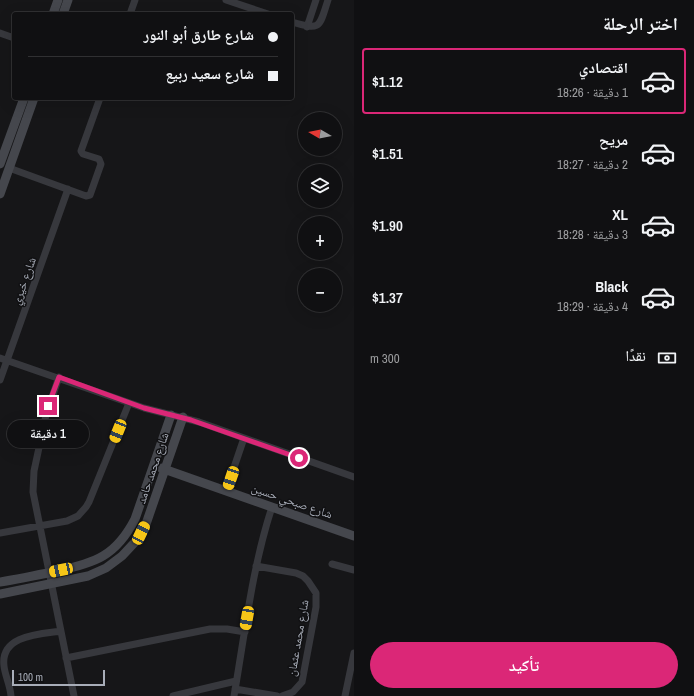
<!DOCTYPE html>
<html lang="ar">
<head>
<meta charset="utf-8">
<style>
  :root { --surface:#101012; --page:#1e1e20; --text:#f1f3f6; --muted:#9c9d9f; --line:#303032; --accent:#db2777 }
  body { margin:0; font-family:"Archivo Narrow","Noto Naskh Arabic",sans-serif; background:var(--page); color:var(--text); direction:rtl; height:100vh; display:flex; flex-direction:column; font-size:15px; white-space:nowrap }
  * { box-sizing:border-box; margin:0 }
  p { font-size:13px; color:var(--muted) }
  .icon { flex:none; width:22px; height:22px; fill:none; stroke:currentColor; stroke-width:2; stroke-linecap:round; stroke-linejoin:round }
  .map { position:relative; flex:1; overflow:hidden; direction:ltr }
  .details { display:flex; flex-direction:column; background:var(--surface); width:340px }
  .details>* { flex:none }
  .banner { position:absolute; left:12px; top:12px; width:282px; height:88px; border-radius:4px; box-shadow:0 4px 16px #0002,0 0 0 1px var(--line); direction:rtl; display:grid; align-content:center; height:88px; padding:0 16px; background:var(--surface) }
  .needle { width:26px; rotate:279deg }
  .fabs { position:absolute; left:298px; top:112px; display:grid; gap:8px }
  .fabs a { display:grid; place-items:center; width:44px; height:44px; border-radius:50%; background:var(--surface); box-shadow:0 4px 16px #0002,0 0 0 1px var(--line); font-size:20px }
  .scale { position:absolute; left:12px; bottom:10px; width:93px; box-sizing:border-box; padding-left:4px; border:2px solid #a8adb8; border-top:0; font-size:11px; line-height:14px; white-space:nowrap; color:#a8adb8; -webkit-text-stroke:3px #111113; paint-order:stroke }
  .end { position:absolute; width:18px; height:18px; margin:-9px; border:5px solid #db2777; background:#fff; box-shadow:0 0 0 2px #fff }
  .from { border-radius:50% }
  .bubble { position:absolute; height:28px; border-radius:14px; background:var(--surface); box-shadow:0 4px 16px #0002,0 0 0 1px var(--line); font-size:13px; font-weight:600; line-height:28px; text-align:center; direction:rtl }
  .car { position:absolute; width:12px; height:24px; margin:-12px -6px; border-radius:5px; box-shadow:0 0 3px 1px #0007; background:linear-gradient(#f5c518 24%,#345 0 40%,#f5c518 0 76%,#345 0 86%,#f5c518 0) }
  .banner b { display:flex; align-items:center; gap:14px; height:38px; font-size:15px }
  .banner b+b { border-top:1px solid var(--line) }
  .banner i { width:10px; height:10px; background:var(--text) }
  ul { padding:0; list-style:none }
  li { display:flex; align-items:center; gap:12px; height:66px; margin:0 8px 6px; padding:0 8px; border:2px solid transparent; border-radius:4px }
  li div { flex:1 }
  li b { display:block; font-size:15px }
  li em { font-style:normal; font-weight:600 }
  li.selected { border-color:var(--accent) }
  li>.icon { width:36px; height:36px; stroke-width:1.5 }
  h2 { padding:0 16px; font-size:18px; line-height:48px }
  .pay { display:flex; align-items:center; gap:10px; height:44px; padding:0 16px; font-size:15px }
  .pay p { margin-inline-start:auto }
  .button { display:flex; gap:8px; margin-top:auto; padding:8px 16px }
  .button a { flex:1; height:46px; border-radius:24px; background:var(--accent); color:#fff; font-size:16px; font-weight:600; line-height:46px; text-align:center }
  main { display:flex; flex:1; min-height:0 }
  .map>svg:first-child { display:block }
</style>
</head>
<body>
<main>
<section class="details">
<h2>اختر الرحلة</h2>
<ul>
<li class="selected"><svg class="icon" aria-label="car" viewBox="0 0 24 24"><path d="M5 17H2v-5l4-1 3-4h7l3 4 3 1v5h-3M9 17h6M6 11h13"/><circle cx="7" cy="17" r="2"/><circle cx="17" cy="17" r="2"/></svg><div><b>اقتصادي</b><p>1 دقيقة · 18:26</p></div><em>$1.12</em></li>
<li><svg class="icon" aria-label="car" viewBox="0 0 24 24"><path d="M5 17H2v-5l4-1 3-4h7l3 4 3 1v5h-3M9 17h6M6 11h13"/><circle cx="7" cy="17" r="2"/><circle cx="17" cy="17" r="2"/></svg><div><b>مريح</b><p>2 دقيقة · 18:27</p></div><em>$1.51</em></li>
<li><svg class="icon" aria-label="car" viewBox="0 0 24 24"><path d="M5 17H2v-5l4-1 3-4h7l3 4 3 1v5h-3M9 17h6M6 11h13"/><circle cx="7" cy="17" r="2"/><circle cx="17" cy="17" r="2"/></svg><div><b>XL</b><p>3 دقيقة · 18:28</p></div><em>$1.90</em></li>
<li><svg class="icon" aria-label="car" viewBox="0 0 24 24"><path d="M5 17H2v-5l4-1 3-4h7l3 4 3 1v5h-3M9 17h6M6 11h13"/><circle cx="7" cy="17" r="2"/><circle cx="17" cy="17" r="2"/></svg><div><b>Black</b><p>4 دقيقة · 18:29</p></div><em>$1.37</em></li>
</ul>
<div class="pay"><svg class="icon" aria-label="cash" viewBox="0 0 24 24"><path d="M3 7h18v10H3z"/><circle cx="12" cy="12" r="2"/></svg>نقدًا<p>300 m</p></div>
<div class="button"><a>تأكيد</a></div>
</section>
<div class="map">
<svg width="354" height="696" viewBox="0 0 354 696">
  <rect width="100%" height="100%" fill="#161618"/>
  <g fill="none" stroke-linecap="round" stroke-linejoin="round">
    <path stroke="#37383d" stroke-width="7" d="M226,0L268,14
      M130,14L135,0
      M292,22C322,31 319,27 328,0
      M307,27L316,0
      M0,33L14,38
      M9,168L86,196L90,195L101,164L99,159L83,154L81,151L100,98
      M0,358L144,408L199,422L354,477
      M59,377L46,415L34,471L33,492L74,696
      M0,380L68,189
      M226,491L244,438
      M0,533L67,521L78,516L86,507L89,502L129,403
      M332,564L354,570
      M256,566L296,573L303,576L308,581L316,593V607L302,682L293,692L282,696
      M66,658L210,629H227L245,632
      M235,689L277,696
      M11,696C10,684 5,676 4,666C0,635 40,634 61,631
      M173,696L236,681
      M234,696C245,633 252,568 272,507
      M345,696L354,653"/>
    <path stroke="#45474d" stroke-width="9" d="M53,14L58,0
      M63,14L68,0
      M0,164L24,98
      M0,194L34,98
      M161,468L354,536
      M0,582C19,579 38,575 57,571C95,563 116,556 135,519L171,415
      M0,594L88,576L106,568L122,556L136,541L146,524L183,417"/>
  </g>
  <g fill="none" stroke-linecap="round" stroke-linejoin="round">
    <path stroke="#db2777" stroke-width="5" d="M48,406L59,377L144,408L191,420L299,458"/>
  </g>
  <g text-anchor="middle" stroke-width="3" stroke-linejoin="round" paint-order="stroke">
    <g font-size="12" fill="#a8adb8" stroke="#111113">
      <text transform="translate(24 281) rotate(-70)" y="4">شارع خيري</text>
      <text transform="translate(153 468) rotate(-71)" y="4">شارع محمد حامد</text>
      <text transform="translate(292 501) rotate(19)" y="4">شارع صبحي حسين</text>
      <text transform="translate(298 638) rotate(-80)" y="4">شارع محمد عثمان</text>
    </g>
  </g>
</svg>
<div class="fabs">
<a><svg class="needle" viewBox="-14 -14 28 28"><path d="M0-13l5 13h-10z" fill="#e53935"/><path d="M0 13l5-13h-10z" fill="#9c9d9f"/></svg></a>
<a><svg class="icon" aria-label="layers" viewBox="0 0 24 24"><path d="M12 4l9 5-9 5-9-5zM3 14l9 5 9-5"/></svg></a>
<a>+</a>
<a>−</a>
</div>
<div class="scale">100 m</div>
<i class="end from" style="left:299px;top:458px"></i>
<i class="end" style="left:48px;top:406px"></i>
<div class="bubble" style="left:7px;top:420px;width:82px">1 دقيقة</div>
<i class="car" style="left:118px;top:431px;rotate:202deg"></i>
<i class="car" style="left:231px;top:478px;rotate:199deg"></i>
<i class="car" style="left:141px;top:533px;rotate:26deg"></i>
<i class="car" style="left:61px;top:570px;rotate:258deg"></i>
<i class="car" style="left:247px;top:618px;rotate:190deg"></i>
<div class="banner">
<b><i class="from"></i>شارع طارق أبو النور</b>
<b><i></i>شارع سعيد ربيع</b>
</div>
</div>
</main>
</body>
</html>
